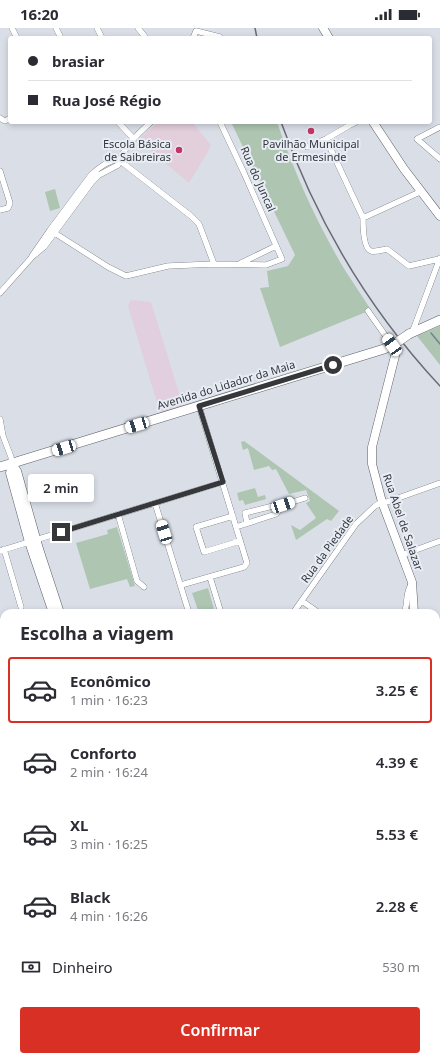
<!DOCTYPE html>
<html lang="pt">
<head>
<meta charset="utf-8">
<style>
  :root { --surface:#fff; --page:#f2f2f3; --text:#2b2b33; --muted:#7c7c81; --line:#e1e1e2; --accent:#d93025 }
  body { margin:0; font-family:"Noto Sans",sans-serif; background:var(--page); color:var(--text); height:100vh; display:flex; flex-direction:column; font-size:15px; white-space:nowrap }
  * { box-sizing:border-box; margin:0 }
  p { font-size:13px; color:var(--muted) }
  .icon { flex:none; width:22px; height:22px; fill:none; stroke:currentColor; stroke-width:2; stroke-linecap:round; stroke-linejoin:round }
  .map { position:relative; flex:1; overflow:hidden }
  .drawer { position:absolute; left:0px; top:581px; width:440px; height:452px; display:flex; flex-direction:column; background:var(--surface); border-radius:12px 12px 0 0; box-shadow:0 2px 6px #0003 }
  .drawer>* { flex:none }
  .banner { position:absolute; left:8px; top:8px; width:424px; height:88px; border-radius:4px; box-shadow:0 2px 6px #0003; display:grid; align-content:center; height:88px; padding:0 20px; background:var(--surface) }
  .end { position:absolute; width:18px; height:18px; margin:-9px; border:5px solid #35373b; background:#fff; box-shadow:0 0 0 2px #fff }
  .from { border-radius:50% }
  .bubble { position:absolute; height:28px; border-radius:4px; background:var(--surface); box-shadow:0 2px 6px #0003; font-size:13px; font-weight:600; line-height:28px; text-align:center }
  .car { position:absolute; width:12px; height:24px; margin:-12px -6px; border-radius:5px; box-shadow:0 0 3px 1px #0007; background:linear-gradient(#fff 24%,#345 0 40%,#fff 0 76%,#345 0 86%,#fff 0) }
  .banner b { display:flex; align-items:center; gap:14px; height:38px; font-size:15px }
  .banner b+b { border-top:1px solid var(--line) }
  .banner i { width:10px; height:10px; background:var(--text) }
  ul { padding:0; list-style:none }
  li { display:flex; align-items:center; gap:12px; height:66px; margin:0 8px 6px; padding:0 12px; border:2px solid transparent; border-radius:4px }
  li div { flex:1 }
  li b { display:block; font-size:15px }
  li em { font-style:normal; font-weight:600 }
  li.current { border-color:var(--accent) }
  li>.icon { width:36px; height:36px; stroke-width:1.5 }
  h2 { padding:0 20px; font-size:18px; line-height:48px }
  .pay { display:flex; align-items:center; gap:10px; height:44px; padding:0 20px; font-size:15px }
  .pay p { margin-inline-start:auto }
  .primary-button { display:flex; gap:8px; margin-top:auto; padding:8px 20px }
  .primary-button a { flex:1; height:46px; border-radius:4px; background:var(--accent); color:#fff; font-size:16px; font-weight:600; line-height:46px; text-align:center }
  .status { display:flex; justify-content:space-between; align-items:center; height:28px; padding:0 20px; background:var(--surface); direction:ltr }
  .status svg { height:11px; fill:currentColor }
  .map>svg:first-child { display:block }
</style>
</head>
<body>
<div class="status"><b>16:20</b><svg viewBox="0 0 49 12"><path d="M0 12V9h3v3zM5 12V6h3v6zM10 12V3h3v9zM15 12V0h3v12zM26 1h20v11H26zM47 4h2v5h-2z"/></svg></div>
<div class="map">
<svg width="440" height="1033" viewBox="0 0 440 1033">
  <rect width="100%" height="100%" fill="#dadfe7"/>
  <path fill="#e1cedf" d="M131,272L151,274L183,378L160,385L128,278Z"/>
  <path fill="#e3cedc" d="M158,94H192L211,117L206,127L189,155L138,112Z"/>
  <path fill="#adc5b1" d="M231,94H277C294,144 316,193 343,239C352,253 362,268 371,282L280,319L260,260L269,259L267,243L288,238L295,227Z
    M55,161L60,180L50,183L45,164Z
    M440,298V337L417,308Z
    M244,413L339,483L331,493L327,491L296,512L291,497L300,502L316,490L306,475L310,473L306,462L289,466L276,441L272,442L269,438L254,442L248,420L243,422L241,414Z
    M255,460L258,469L265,467L266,471L245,477L243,472L239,473L237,465Z
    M117,499L135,558L130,559L127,551L90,561L76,515L108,506L107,502Z
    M208,560L215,585H199L192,565Z
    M0,718L4,728V884L0,885Z
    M192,1029H234L233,1033H194Z"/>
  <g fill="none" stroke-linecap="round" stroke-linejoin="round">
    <path stroke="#6c8695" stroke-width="1.5" d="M431,305L440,316
      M436,1022L440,1012
      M322,1029L324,1031H336L339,1029
      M398,1029L402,1033
      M431,1033L433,1029"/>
    <defs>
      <path id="street" d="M12,0L17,10
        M56,0L61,10
        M97,0L102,10
        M138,0L146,10
        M193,10L196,3L220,9
        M0,90L5,93L10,90
        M118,94L133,110
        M351,94L350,97L356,94
        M440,99L417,111L440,131
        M326,111L363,190C363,198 363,220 371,223C376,224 382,222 387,221L409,238L439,231
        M307,119L326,111L350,97
        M119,132L191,188L199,196L214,236
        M0,143L10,175L8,180L0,182
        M363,190L422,163
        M50,202L108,239L126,248L168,238L214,236L266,237L282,231L244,145L220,94
        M32,228L50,202L91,147C98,140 110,131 119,132
        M241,235L276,218
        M0,265L32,229L44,219L92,154L99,147L118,137C123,119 138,106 151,94
        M368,283L392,317
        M412,305L440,230
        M0,391L3,408L11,429L12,436
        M155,475L189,585
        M283,477L305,470
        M118,486L137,553L144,559
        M233,488L196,499L204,524L240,513
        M236,499L276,486L283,477L273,478L245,485L247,495
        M4,521L21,579
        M0,523L223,454
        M402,527L440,513
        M210,549L221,585
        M181,557L244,539L247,535L199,378
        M302,573L319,585
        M293,585L356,496L375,478L382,474H387L440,455
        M404,585C409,574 404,567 412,555
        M0,606H4
        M0,660H4
        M436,670L440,666
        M0,805L2,802
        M0,823L4,825
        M0,889H4
        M414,1029L415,1033
        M235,1033L236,1029"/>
      <path id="secondary" d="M323,0L329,10
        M373,94L404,141L440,188
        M392,317L396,324L372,419V436L382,474L412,554L414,585
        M12,436L17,443L39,521L60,585
        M12,436L10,445L29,514L53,585
        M436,794L440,796
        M436,804L440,803"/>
      <path id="primary" d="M409,306L440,292
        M0,439L384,321L396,315"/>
      <path id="highway" d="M436,614L440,612
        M436,629L440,627
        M63,1033L64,1029
        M73,1033L75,1029"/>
    </defs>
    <use href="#street" stroke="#5b6067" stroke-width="6"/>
    <use href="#secondary" stroke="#5b6067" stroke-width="9"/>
    <use href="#primary" stroke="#5b6067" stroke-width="10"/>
    <use href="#highway" stroke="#5b6067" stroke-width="11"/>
    <use href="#street" stroke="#fff" stroke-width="5.5"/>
    <use href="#secondary" stroke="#fff" stroke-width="8"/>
    <use href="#primary" stroke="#fff" stroke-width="9"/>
    <use href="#highway" stroke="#fff" stroke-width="10"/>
    <path stroke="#696b71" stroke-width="1.5" d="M255,0L257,10
      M281,94C316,192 369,282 440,358"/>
    <defs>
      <path id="primary-bridge" d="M396,315L409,306"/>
    </defs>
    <use href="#primary-bridge" stroke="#5b6067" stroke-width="10" stroke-linecap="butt"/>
    <use href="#primary-bridge" stroke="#fff" stroke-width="9"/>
  </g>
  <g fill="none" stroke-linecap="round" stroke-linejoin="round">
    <path stroke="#35373b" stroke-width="5" d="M61,504L223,454L199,378L333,337"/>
  </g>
  <g fill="#c13567" stroke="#e7ecf5" stroke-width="1.5">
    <circle cx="311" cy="103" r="4"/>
    <circle cx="179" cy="122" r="4"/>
  </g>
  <g text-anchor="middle" stroke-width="4" stroke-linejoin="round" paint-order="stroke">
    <g font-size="11" fill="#35373b" stroke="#e7ecf5" text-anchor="end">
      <text x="171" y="120">Escola Básica<tspan x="171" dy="13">de Saibreiras</tspan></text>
      <text x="311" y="120" text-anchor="middle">Pavilhão Municipal<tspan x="311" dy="13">de Ermesinde</tspan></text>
    </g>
    <g font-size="11" fill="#35373b" stroke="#e7ecf5">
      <text transform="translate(258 151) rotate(66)" y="4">Rua do Juncal</text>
      <text transform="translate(226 357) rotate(-17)" y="4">Avenida do Lidador da Maia</text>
      <text transform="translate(403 494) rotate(71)" y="4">Rua Abel de Salazar</text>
      <text transform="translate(327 521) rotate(-54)" y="4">Rua da Piedade</text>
    </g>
  </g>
</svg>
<i class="end from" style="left:333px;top:337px"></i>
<i class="end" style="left:61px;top:504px"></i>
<div class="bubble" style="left:28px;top:446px;width:66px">2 min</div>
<i class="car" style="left:392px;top:317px;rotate:325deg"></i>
<i class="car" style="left:137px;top:397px;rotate:253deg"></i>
<i class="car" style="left:64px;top:420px;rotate:253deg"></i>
<i class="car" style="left:283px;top:477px;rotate:72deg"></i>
<i class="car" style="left:164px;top:504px;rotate:343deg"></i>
<div class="banner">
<b><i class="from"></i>brasiar</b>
<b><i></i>Rua José Régio</b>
</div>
<section class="drawer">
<h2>Escolha a viagem</h2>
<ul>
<li class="current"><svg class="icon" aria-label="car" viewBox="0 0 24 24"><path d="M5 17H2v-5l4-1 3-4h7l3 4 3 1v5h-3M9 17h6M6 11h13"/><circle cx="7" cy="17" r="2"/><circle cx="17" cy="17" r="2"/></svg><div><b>Econômico</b><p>1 min · 16:23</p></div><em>3.25 €</em></li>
<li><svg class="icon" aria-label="car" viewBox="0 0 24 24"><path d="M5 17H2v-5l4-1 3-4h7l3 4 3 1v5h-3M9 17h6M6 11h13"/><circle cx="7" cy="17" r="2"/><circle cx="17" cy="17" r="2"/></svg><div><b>Conforto</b><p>2 min · 16:24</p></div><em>4.39 €</em></li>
<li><svg class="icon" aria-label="car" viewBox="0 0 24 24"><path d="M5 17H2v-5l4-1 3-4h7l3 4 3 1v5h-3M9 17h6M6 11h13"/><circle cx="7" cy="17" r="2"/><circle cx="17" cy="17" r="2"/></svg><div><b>XL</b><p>3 min · 16:25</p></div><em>5.53 €</em></li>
<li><svg class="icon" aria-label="car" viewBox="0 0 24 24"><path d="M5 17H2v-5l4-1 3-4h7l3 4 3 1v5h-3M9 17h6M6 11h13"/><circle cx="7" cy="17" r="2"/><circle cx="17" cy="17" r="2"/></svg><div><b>Black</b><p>4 min · 16:26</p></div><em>2.28 €</em></li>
</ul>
<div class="pay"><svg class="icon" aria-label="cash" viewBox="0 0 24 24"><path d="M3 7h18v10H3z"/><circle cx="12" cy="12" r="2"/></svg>Dinheiro<p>530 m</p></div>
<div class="primary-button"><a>Confirmar</a></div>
</section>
</div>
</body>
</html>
